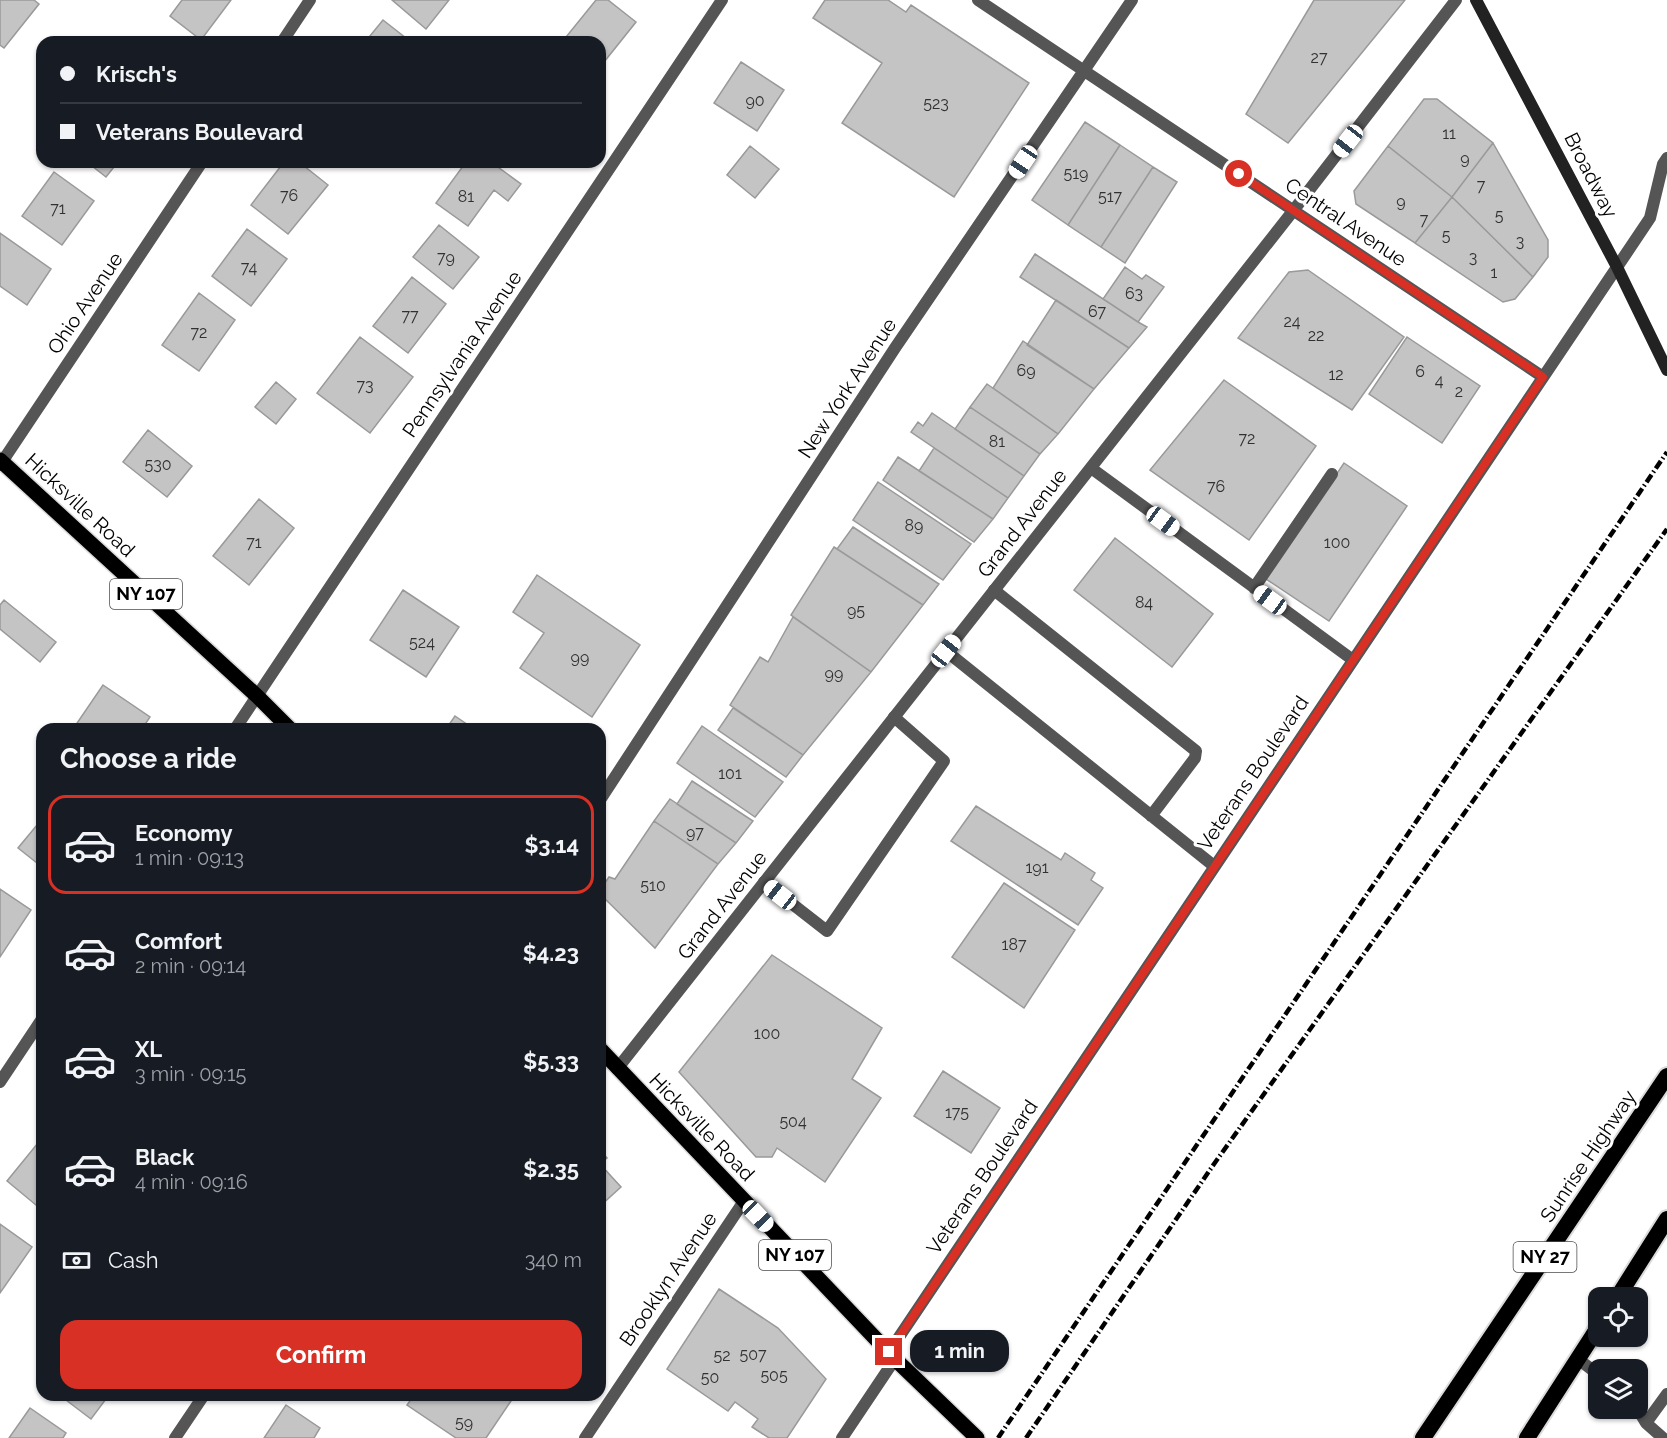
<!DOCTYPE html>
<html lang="en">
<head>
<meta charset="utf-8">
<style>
  :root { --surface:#171b24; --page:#242831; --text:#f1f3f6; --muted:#9ea1a6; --line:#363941; --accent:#d93025 }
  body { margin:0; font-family:Raleway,sans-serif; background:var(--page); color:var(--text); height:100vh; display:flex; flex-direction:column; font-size:22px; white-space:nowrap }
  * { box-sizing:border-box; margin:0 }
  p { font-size:20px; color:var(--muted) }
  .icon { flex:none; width:33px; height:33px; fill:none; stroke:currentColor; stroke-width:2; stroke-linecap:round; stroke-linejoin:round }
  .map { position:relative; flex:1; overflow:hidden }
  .sheet { position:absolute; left:36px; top:723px; width:570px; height:678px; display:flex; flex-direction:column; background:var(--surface); border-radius:18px; box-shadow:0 2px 4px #0004 }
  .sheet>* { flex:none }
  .top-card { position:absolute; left:36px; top:36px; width:570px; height:132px; border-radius:18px; box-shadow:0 2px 4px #0004; display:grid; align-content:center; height:132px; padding:0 24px; background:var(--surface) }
  .tools { position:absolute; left:1588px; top:1287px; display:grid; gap:12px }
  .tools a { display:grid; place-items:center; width:60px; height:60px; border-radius:12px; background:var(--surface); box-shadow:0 2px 4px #0004; font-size:30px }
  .end { position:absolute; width:27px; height:27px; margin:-14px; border:8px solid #d93025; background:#fff; box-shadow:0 0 0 3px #fff }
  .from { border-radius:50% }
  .bubble { position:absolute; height:42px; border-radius:18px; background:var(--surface); box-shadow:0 2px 4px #0004; font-size:20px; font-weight:700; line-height:42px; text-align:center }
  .car { position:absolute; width:18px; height:36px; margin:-18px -9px; border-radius:8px; box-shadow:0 0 4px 2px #0007; background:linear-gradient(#fff 24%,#345 0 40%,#fff 0 76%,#345 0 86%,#fff 0) }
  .top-card b { display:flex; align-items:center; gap:21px; height:57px; font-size:22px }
  .top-card b+b { border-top:2px solid var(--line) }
  .top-card i { width:15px; height:15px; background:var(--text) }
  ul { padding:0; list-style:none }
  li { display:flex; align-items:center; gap:18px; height:99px; margin:0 12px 9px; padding:0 12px; border:3px solid transparent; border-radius:18px }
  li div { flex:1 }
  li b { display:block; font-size:22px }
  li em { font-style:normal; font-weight:700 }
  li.on { border-color:var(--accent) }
  li>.icon { width:54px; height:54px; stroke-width:1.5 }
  h2 { padding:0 24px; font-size:27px; line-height:72px }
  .pay { display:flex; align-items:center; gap:15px; height:66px; padding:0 24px; font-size:22px }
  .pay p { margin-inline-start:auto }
  .primary-button { display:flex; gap:12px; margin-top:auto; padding:12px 24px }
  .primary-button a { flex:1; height:69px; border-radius:18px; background:var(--accent); color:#fff; font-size:24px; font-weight:700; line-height:69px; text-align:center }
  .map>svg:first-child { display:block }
</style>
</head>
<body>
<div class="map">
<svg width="1667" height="1438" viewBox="0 0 1667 1438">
  <rect width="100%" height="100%" fill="#fff"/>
  <path fill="#c4c4c4" stroke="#999" stroke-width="1.5" d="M0,0H34L39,4L4,48L0,45Z
    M182,0H231L201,40L170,16Z
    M392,0H449L426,29Z
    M596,0H608L636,22L600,67V42H562Z
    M825,0H888L906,12L911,5L1029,83L954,197L842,123L882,63L813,18Z
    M1314,0H1405L1288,143L1246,114Z
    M383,20L411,42H365Z
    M741,62L784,90L757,131L714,103Z
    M1424,99H1437L1493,143L1452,197L1388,146Z
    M1085,122L1120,145L1068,225L1032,200Z
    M1493,143L1548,240V257L1533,277L1452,197Z
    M1120,145L1153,167L1101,247L1068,225Z
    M750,146L779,169L755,198L727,175Z
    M1388,146L1452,197L1415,243L1356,204L1354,191Z
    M87,162H118L106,177Z
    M284,162H299L328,185L288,234L251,205Z
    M466,162H491L521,184L508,201L494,190L468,226L436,203Z
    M1153,167L1177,182L1125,263L1101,247Z
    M54,172L94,201L62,245L22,216Z
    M1452,197L1533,277L1515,299L1503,302L1415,243Z
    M439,225L479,257L453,289L413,257Z
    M247,229L287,259L251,306L212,276Z
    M0,233L51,269L27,305L0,286Z
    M1035,254L1138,322L1147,327L1129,348L1020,277Z
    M1125,267L1142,279L1146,275L1164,287L1138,322L1103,299Z
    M1308,270L1404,337L1352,410L1238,338L1289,272Z
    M412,277L446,304L408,353L373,326Z
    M199,293L235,320L199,371L162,345Z
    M1056,300L1129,348L1094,389L1027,345Z
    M360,337L413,377L370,433L317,393Z
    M1407,337L1480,386L1442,443L1369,394Z
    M1023,341L1094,389L1058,434L993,388Z
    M1224,380L1316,446L1249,540L1150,470Z
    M276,382L296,399L276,424L255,407Z
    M987,384L1058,434L1040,454L970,407Z
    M970,407L1040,454L1024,476L955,429Z
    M932,413L1024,476L1008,498L911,432L918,422L923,426Z
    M148,430L192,466L167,497L123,462Z
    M934,448L1008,498L993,519L919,471Z
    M898,457L993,519L974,542L883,480Z
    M1344,463L1407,506L1329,621L1266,579Z
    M878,482L971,544L943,580L853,520Z
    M259,499L294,528L249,585L213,556Z
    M853,527L939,584L923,605L837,549Z
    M1115,538L1213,614L1172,667L1074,590Z
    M834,547L923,605L871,672L791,615Z
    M537,575L640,645L592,717L520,668L544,633L513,612Z
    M403,590L459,627L426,677L370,640Z
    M4,600L56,642L40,662L0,629V605Z
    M793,617L871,672L803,755L730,705L760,657L768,662Z
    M103,685L150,717L142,729H73Z
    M733,708L803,755L786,777L718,730Z
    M455,716L474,729H446Z
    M702,726L783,782L755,817L677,763Z
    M692,781L753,821L736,843L677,804Z
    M670,799L736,843L718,864L654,821Z
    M976,806L1061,860L1065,853L1095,873L1091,880L1103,888L1078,925L951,841Z
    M42,819V867L18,848Z
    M654,821L718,864L655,948L600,894V890L609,877L615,879Z
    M1004,883L1075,930L1024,1008L952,957Z
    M0,889L31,910L0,957Z
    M772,955L882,1028L852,1079L881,1098L825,1182L777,1148L772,1157H756L679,1072Z
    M943,1071L1000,1108L971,1153L914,1116Z
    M42,1138V1210L7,1181Z
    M600,1150L607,1158L600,1164L621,1187L600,1206Z
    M0,1224L32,1247L0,1293Z
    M719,1289L778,1328L826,1379L787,1438H769L752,1427L758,1419L735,1402L728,1411L667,1369Z
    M64,1395H109L91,1419L62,1397Z
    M414,1395H515L486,1438H456L407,1405Z
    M286,1405L320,1428L314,1438H264Z
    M30,1408L66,1433L63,1438H9Z"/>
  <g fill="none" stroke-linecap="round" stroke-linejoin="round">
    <defs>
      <path id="primary" d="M0,460L257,696L290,729
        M600,1049L895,1359L977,1438"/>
      <path id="trunk" d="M1617,1298L1667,1219
        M1423,1438L1667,1076
        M1527,1438L1599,1326"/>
    </defs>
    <use href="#primary" stroke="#dbdbdb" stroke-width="18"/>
    <use href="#trunk" stroke="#dbdbdb" stroke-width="20"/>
    <path stroke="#555" stroke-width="12" d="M1091,468L1353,660
      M1254,588L1332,474
      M994,590L1196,751L1195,758L1151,816
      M946,651L1214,866
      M764,882L827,931L944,761L894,717
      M1578,1359L1599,1375
      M1637,1408L1646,1423L1663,1438
      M1646,1423L1667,1394"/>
    <path stroke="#555" stroke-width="12" d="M978,0L1543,377
      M282,42L310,0
      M0,465L202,162
      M235,729L722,0
      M600,800L895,348L1132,0
      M617,1069L1293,211L1456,0
      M0,1082L42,1019
      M889,1352L1650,218L1663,164L1667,158
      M175,1438L204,1395
      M585,1438L744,1201
      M842,1438L895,1359"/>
    <path stroke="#222" stroke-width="12" d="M1476,0L1617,267L1667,370"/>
    <use href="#primary" stroke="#000" stroke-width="15"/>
    <use href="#trunk" stroke="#000" stroke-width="16"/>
    <path stroke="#000" stroke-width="4.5" stroke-dasharray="9 3 1.5 3" stroke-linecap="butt" d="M998,1438L1667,452
      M1026,1438L1214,1164L1667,529"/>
  </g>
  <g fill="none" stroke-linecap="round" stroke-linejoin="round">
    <path stroke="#d93025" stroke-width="8" d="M889,1352L1543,377L1239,174"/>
  </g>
  <g text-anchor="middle" stroke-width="6" stroke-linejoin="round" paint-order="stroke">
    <g font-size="16" fill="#313131">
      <text x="1319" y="63">27</text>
      <text x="755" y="106">90</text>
      <text x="936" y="109">523</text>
      <text x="1449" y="139">11</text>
      <text x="1465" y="164">9</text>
      <text x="1076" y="179">519</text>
      <text x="1481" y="191">7</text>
      <text x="289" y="201">76</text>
      <text x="466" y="202">81</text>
      <text x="1110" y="202">517</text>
      <text x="1401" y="207">9</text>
      <text x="58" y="214">71</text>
      <text x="1499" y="221">5</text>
      <text x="1424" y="225">7</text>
      <text x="1446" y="241">5</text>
      <text x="1520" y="247">3</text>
      <text x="446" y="263">79</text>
      <text x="1473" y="263">3</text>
      <text x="249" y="273">74</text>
      <text x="1494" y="278">1</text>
      <text x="1134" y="299">63</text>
      <text x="1097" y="317">67</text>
      <text x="410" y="321">77</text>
      <text x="1292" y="327">24</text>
      <text x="199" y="338">72</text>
      <text x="1316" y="341">22</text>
      <text x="1026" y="376">69</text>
      <text x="1420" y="377">6</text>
      <text x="1336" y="380">12</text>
      <text x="1439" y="386">4</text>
      <text x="365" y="391">73</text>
      <text x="1459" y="397">2</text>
      <text x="1247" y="444">72</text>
      <text x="997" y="447">81</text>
      <text x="158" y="470">530</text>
      <text x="1216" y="492">76</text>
      <text x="914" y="531">89</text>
      <text x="254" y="548">71</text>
      <text x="1337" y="548">100</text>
      <text x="1144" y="608">84</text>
      <text x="856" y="616">95</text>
      <text x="422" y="648">524</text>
      <text x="580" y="663">99</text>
      <text x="834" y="679">99</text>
      <text x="730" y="779">101</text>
      <text x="695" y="838">97</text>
      <text x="1037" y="873">191</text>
      <text x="653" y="891">510</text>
      <text x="1014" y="950">187</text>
      <text x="767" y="1039">100</text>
      <text x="957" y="1118">175</text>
      <text x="793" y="1127">504</text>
      <text x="753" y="1360">507</text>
      <text x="722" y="1361">52</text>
      <text x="774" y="1381">505</text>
      <text x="710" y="1383">50</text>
      <text x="464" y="1428">59</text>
    </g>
    <g fill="#fff" stroke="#4c4c4c" stroke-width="1.5">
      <rect x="110" y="579" width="72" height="30" rx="4.5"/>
      <rect x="759" y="1240" width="72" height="30" rx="4.5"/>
      <rect x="1513.5" y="1242" width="63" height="30" rx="4.5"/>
    </g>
    <g font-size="18" font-weight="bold" fill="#000">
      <text x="146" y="600">NY 107</text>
      <text x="795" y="1261">NY 107</text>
      <text x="1545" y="1263">NY 27</text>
    </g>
    <g font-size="20" fill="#000" stroke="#fff">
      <text transform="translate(1591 175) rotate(63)" y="7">Broadway</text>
      <text transform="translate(1346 222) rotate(34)" y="7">Central Avenue</text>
      <text transform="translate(85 303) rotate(-56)" y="7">Ohio Avenue</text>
      <text transform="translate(462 354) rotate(-56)" y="7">Pennsylvania Avenue</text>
      <text transform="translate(847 388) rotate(-57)" y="7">New York Avenue</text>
      <text transform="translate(80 505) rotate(43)" y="7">Hicksville Road</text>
      <text transform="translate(1022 523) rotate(-52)" y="7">Grand Avenue</text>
      <text transform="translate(1253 773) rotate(-56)" y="7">Veterans Boulevard</text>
      <text transform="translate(722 905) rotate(-52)" y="7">Grand Avenue</text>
      <text transform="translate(702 1127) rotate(46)" y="7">Hicksville Road</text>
      <text transform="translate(1588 1156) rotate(-56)" y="7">Sunrise Highway</text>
      <text transform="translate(982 1177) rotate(-56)" y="7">Veterans Boulevard</text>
      <text transform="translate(668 1279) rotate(-56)" y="7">Brooklyn Avenue</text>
    </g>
  </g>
</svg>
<div class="tools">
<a><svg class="icon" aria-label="locate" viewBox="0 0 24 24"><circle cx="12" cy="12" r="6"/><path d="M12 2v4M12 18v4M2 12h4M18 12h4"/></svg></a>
<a><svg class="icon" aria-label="layers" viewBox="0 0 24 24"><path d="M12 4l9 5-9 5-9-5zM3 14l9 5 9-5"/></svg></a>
</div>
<i class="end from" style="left:1239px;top:174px"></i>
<i class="end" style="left:889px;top:1352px"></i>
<div class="bubble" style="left:910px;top:1330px;width:99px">1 min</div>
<i class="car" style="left:1348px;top:141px;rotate:218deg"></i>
<i class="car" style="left:1023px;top:162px;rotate:214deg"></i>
<i class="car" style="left:1163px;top:521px;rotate:126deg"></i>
<i class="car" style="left:1270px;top:600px;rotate:306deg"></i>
<i class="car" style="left:946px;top:651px;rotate:38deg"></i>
<i class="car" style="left:780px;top:895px;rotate:308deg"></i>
<i class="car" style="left:758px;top:1216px;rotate:136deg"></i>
<div class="top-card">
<b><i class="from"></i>Krisch's</b>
<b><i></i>Veterans Boulevard</b>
</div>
<section class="sheet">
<h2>Choose a ride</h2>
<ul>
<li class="on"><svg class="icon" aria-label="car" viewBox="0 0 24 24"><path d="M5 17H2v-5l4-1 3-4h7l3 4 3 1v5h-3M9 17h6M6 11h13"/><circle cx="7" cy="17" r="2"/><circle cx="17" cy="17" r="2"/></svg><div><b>Economy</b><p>1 min · 09:13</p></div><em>$3.14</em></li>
<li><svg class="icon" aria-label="car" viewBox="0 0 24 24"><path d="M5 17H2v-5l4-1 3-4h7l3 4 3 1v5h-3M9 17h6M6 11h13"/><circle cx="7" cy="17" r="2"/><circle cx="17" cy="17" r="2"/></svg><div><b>Comfort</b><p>2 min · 09:14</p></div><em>$4.23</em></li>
<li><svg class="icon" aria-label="car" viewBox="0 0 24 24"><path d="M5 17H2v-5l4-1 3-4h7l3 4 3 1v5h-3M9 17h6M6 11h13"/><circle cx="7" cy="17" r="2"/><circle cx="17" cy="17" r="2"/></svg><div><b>XL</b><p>3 min · 09:15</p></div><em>$5.33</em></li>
<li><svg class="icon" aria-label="car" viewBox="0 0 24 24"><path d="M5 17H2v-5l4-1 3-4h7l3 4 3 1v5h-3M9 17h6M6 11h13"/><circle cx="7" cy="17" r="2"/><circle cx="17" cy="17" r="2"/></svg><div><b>Black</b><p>4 min · 09:16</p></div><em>$2.35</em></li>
</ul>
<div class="pay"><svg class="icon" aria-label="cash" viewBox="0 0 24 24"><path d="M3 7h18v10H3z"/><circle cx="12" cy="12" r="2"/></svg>Cash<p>340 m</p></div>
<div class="primary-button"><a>Confirm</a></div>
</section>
</div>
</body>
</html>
